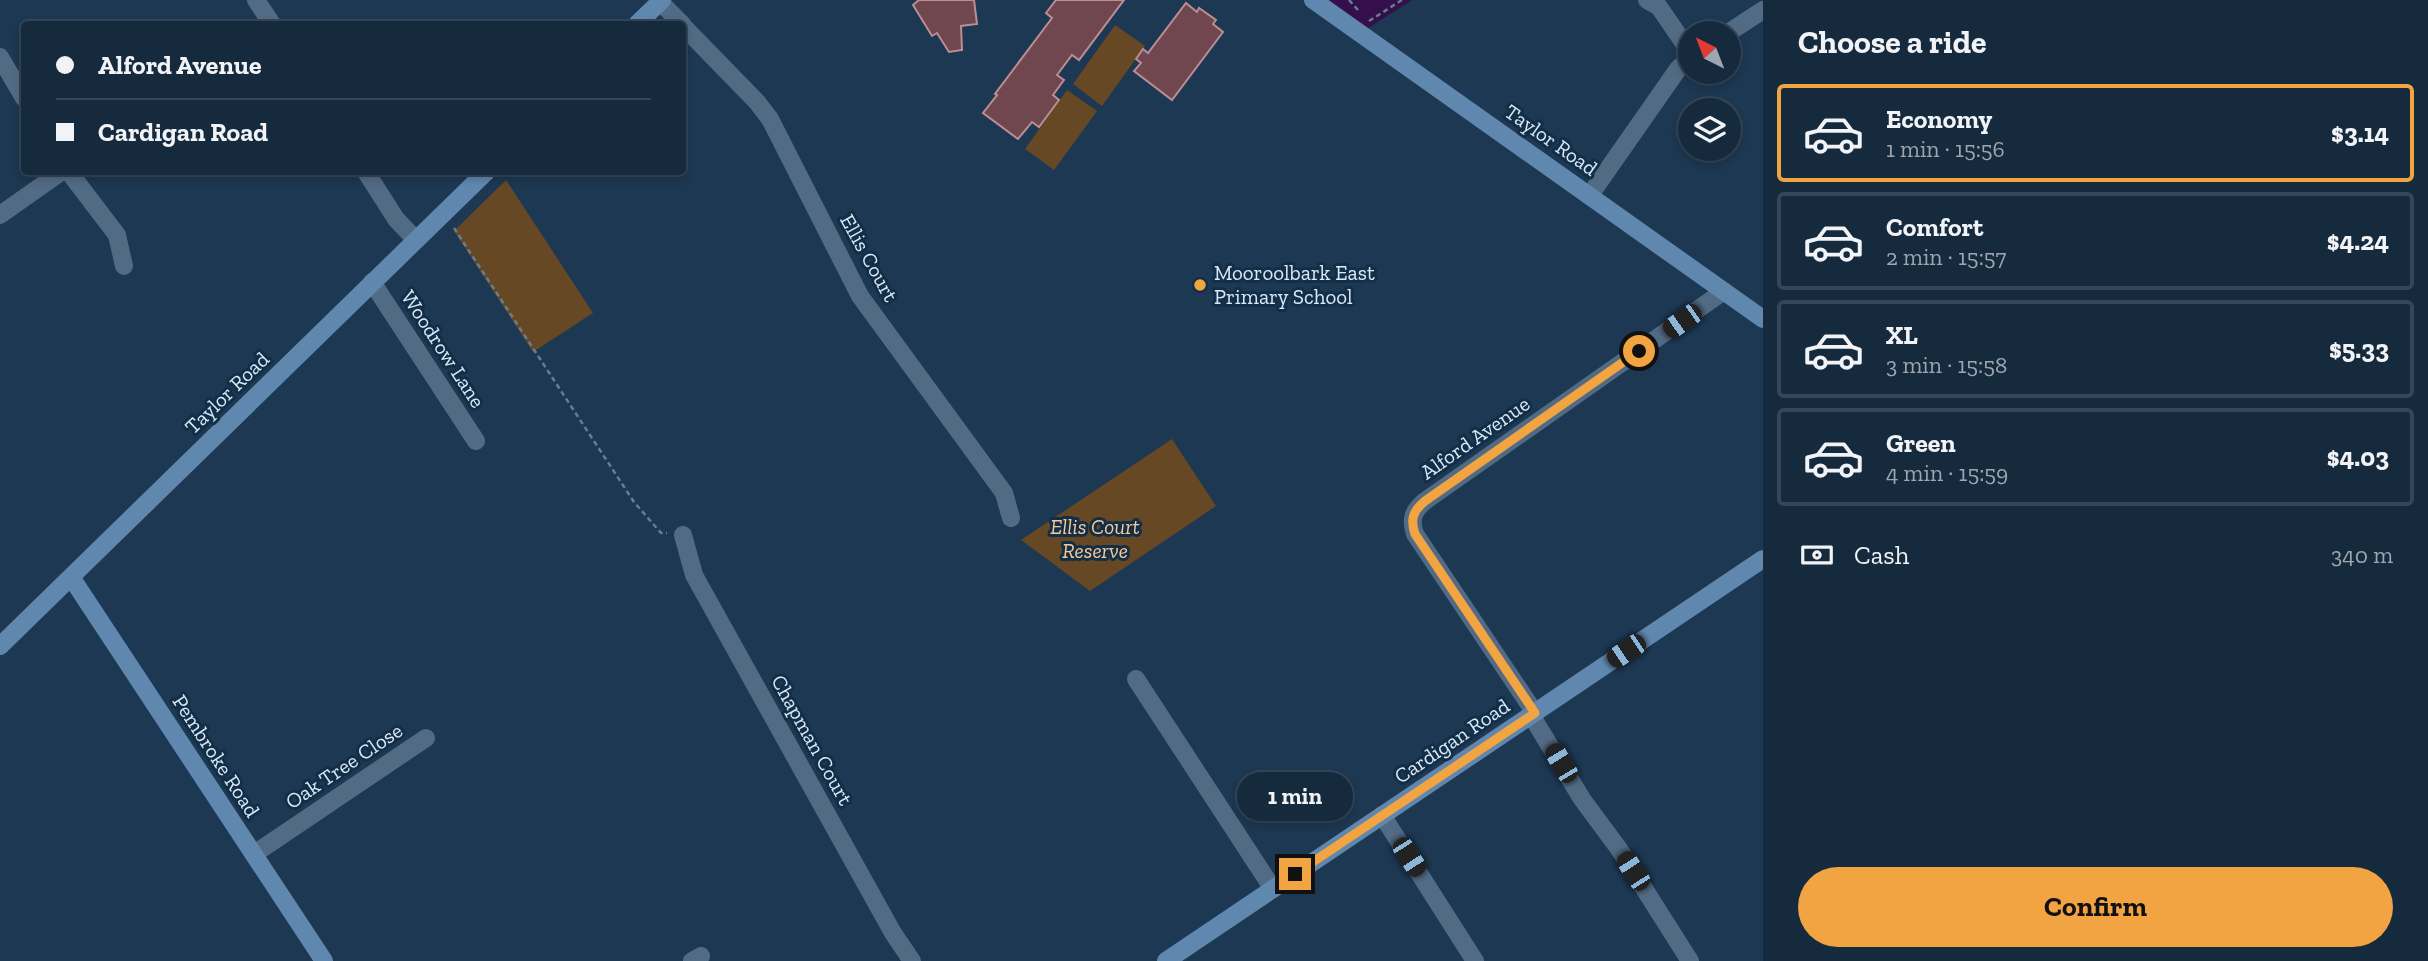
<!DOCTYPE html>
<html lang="en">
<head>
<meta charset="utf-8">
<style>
  :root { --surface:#162a3e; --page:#1f3245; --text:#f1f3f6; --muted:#9ea7b0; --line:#354658; --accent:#f3a442 }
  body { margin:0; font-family:"Zilla Slab",serif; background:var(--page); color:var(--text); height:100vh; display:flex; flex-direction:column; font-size:26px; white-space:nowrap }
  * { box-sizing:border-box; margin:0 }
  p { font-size:23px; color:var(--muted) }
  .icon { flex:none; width:38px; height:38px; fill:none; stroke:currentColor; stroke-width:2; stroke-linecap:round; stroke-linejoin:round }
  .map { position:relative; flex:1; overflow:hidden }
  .drawer { display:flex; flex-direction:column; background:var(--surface); width:665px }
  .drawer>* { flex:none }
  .guide { position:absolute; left:21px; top:21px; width:665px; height:154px; border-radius:7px; box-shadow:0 4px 10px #0003,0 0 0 2px var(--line); display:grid; align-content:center; height:154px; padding:0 35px; background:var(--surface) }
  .needle { width:46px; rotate:318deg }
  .buttons { position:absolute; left:1678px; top:21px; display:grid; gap:14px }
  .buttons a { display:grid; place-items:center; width:63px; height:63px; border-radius:50%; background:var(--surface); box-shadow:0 4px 10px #0003,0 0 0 2px var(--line); font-size:35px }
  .end { position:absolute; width:32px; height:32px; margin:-16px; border:9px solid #f3a442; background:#111; box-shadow:0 0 0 4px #111 }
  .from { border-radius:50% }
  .bubble { position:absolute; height:49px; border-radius:24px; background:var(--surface); box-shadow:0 4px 10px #0003,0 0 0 2px var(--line); font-size:23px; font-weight:700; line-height:49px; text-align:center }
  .car { position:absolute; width:21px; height:42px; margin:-21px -10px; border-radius:9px; box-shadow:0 0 5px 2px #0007; background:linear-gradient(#222 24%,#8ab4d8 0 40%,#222 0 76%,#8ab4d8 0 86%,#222 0) }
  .guide b { display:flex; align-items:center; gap:24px; height:66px; font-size:26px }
  .guide b+b { border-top:2px solid var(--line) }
  .guide i { width:18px; height:18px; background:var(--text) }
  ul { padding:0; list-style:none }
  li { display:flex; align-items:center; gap:21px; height:98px; margin:0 14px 10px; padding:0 21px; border:4px solid var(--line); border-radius:7px }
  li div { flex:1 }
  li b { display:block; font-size:26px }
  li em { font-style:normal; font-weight:700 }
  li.on { border-color:var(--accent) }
  li>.icon { width:63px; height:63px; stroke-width:1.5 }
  h2 { padding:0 35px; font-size:32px; line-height:84px }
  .pay { display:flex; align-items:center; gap:18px; height:77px; padding:0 35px; font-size:26px }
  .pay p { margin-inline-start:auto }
  .button { display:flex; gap:14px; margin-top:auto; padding:14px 35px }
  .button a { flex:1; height:80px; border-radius:42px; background:var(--accent); color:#111; font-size:28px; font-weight:700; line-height:80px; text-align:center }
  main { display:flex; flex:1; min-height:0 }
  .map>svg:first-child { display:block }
</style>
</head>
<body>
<main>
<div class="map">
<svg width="1763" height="961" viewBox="0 0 1763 961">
  <rect width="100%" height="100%" fill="#1d3852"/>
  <path fill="#674824" d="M1115,25L1145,46L1102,106L1073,84Z
    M1067,90L1097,111L1054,170L1025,149Z
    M506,180L593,313L533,352L454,231Z
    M1172,439L1216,506L1090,591L1021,540Z"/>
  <path fill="#340f4c" d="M1325,0H1412L1365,30Z"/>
  <path fill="#70474e" stroke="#bb8d94" stroke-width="2" d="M919,0H974L977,24L961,26L962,50L949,52L937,33L932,36L913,5Z
    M1056,0H1124L1079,60L1072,55L1057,75L1064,80L1053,95L1059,100L1039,127L1032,122L1018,139L983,113L997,95L995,94L1052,18L1046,13Z
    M1186,3L1197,12L1199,8L1216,20L1213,24L1223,32L1172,100L1134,71L1141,63L1136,59L1143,49L1148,53Z"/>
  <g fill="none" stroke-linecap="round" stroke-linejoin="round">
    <path stroke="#667d93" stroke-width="2.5" stroke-dasharray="5 3.5" stroke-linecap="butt" d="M1349,0L1358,10
      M1369,21L1402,0
      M454,228L634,502L661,533H667"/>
    <path stroke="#526b84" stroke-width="18" d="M256,0L272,24
      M1647,0L1659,7L1690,52
      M660,2L682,24
      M682,25L757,102L770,119L860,296L1004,493L1011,518
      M1728,33L1763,10
      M0,57L24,98
      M69,172L117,235L124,266
      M366,172L396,219L415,239
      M1590,195L1678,69L1690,58
      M0,215L61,172
      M372,282L476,441
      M683,535L694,575L893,933L912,961
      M1136,679L1273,889
      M1535,713L1415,534C1410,519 1413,511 1425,501L1724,291
      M1531,715L1582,799L1619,849L1690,961
      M1382,815L1475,961
      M254,854L426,738
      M692,961L701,956"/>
    <path stroke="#6088ae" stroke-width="18" d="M1313,0L1763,319
      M637,24L662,0
      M71,577L324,961
      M0,646L486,172
      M1166,961L1763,559"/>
  </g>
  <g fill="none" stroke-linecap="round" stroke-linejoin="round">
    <path stroke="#f3a442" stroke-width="9" d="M1295,874L1535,713L1415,534C1410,519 1413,511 1425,501L1639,351"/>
  </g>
  <circle fill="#f3a442" stroke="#132e47" stroke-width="2.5" cx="1200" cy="285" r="7"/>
  <g text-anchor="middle" stroke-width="6" stroke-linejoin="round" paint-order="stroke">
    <g font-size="21" fill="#d9e9f9" stroke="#132e47">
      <text transform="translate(1551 140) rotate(35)" y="7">Taylor Road</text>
      <text transform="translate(869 258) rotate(61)" y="7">Ellis Court</text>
      <text transform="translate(443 349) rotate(57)" y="7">Woodrow Lane</text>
      <text transform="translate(227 393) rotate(-44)" y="7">Taylor Road</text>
      <text transform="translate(1475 438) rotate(-35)" y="7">Alford Avenue</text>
      <text transform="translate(812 740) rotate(61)" y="7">Chapman Court</text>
      <text transform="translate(1452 741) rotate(-34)" y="7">Cardigan Road</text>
      <text transform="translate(216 756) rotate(57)" y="7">Pembroke Road</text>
      <text transform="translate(344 766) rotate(-34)" y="7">Oak Tree Close</text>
    </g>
    <g font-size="21" fill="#d9e9f9" stroke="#132e47" text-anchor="start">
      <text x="1214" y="280">Mooroolbark East<tspan x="1214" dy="24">Primary School</tspan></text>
    </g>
    <g font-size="21" font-style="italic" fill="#f7c997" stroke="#132e47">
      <text x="1095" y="534">Ellis Court<tspan x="1095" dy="24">Reserve</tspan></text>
    </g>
  </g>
</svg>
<div class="buttons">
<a><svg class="needle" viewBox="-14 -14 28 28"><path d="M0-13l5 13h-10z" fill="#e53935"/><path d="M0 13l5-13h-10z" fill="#9ea7b0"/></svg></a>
<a><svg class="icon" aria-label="layers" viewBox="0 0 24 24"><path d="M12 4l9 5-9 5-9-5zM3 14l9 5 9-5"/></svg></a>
</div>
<i class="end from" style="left:1639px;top:351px"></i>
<i class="end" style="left:1295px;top:874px"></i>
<div class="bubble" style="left:1237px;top:772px;width:116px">1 min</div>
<i class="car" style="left:1682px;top:321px;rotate:235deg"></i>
<i class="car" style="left:1626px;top:651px;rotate:236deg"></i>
<i class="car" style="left:1561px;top:763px;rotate:329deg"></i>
<i class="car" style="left:1409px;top:857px;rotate:147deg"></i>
<i class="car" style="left:1633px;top:871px;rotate:327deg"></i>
<div class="guide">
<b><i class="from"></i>Alford Avenue</b>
<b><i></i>Cardigan Road</b>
</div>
</div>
<section class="drawer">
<h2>Choose a ride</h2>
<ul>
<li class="on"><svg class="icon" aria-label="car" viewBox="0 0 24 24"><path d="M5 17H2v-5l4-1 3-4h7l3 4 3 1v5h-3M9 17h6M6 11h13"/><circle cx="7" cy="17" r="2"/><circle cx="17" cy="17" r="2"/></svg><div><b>Economy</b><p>1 min · 15:56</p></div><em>$3.14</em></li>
<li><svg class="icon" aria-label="car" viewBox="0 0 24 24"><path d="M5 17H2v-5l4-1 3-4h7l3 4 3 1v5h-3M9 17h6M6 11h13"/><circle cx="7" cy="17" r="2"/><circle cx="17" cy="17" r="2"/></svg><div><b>Comfort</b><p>2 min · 15:57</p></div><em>$4.24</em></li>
<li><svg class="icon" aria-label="car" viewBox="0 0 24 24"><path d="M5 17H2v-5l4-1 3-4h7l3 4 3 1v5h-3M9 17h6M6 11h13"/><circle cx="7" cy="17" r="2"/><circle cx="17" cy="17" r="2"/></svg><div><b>XL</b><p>3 min · 15:58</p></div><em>$5.33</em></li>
<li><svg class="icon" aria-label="car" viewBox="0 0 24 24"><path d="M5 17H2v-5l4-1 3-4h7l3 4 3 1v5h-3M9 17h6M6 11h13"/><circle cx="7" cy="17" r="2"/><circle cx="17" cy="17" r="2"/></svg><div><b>Green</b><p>4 min · 15:59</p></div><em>$4.03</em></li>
</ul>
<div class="pay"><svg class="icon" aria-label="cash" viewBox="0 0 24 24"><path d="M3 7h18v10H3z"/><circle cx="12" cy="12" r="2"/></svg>Cash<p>340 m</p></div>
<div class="button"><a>Confirm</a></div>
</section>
</main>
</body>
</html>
